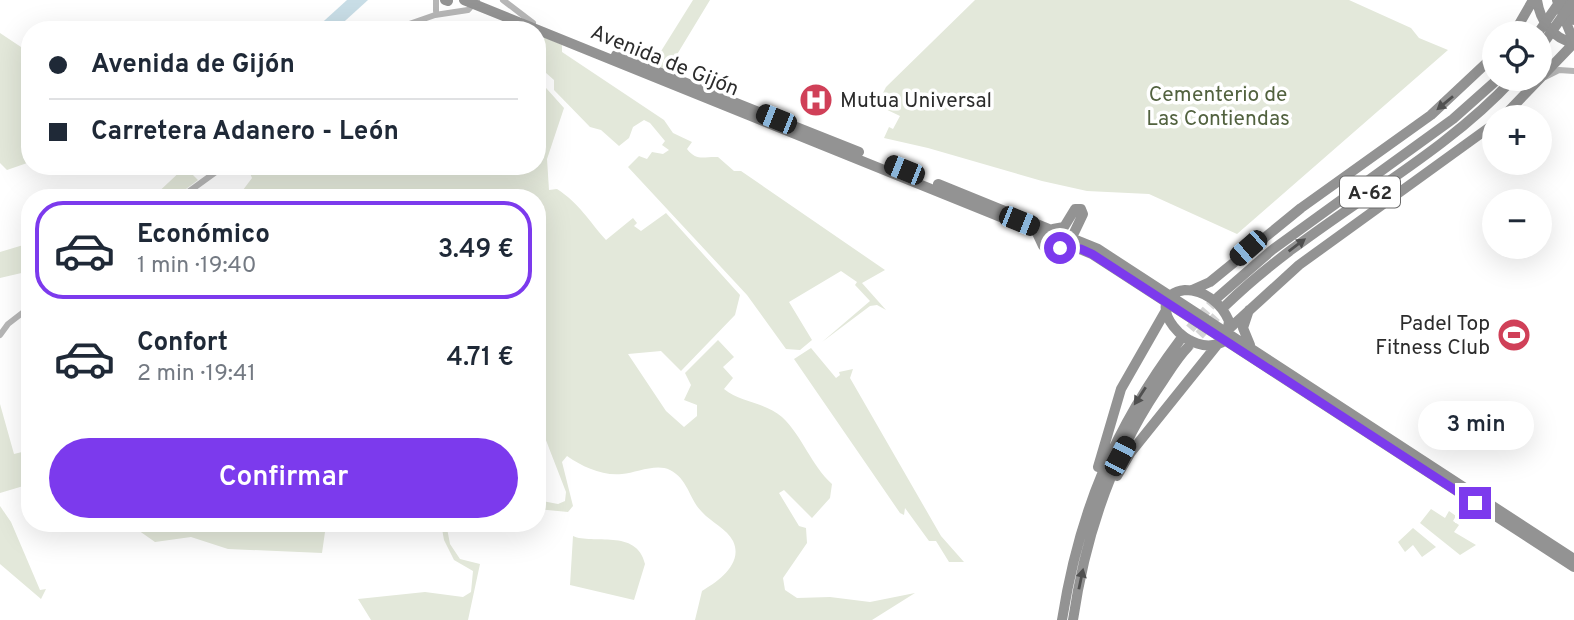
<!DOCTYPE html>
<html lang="es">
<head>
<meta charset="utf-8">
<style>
  :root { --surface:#fff; --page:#f2f2f3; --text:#1f2937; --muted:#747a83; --line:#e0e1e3; --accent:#7c3aed }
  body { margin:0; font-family:Overpass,sans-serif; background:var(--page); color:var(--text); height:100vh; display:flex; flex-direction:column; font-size:26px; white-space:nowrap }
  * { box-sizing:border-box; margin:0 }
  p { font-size:23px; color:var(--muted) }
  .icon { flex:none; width:38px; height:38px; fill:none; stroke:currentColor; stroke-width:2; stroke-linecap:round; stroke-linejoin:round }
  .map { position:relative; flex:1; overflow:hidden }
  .panel { position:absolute; left:21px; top:189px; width:525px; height:343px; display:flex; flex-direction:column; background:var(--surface); border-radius:28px; box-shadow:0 7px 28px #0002 }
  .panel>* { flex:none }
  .banner { position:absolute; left:21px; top:21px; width:525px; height:154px; border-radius:28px; box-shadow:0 7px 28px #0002; display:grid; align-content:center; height:154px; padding:0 28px; background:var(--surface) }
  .controls { position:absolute; left:1482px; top:21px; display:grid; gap:14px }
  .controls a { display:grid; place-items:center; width:70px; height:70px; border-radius:50%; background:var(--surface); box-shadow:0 7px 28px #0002; font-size:35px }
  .end { position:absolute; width:32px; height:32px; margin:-16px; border:9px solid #7c3aed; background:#fff; box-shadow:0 0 0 4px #fff }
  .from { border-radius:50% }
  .bubble { position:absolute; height:49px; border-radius:24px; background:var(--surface); box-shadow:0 7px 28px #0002; font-size:23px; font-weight:600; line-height:49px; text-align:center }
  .car { position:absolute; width:21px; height:42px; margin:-21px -10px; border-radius:9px; box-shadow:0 0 5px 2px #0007; background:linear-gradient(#222 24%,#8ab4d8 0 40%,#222 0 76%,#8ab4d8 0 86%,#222 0) }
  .banner b { display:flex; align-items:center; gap:24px; height:66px; font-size:26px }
  .banner b+b { border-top:2px solid var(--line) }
  .banner i { width:18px; height:18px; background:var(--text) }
  ul { padding:12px 0 0; list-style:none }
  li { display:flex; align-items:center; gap:21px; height:98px; margin:0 14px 10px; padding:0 14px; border:4px solid transparent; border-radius:28px }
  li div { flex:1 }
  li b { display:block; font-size:26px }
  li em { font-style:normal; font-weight:600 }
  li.active { border-color:var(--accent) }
  li>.icon { width:63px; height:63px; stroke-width:1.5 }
  .action { display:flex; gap:14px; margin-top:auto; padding:14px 28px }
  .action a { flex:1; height:80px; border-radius:42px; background:var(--accent); color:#fff; font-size:28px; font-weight:600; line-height:80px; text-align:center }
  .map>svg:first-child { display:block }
</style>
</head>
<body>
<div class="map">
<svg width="1574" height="620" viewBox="0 0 1574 620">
  <rect width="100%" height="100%" fill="#fff"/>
  <path fill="#e3e8da" d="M693,0H710L670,66L681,70L676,74L653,64Z
    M975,0H1349L1411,28L1419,38L1448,50L1237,234L1149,194L1087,191L1042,181L928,148L884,138L889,127L893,129L900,116L877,105L886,87Z
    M0,33L30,53V162L7,170L0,163Z
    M537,34L562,45V52L664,120L673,133L692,142L687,149C697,162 705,156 718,157L734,171H741L885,270L862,283L886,310L877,305L870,306L822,342L870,301L855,285L857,282L841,271L789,302L812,340L800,350L786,349L747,295L628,167L639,156L647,159L652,152L663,154L669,150L662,145L665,141L650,123L644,120L633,127L629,138L619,146L601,130L590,127L554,90V80L537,65Z
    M538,79L564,108L547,159L549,190L557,189C580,204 588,220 606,240L633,218L637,223L634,226L641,231L666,213L740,295L735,315L681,371L661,351L628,354L666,411L684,427L697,416V405L684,400L691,385L685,373L718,340L734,357L723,367L733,378L724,389C741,403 765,402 782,417C803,437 811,465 832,484L830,498L812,518L784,490L779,493L799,526L806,528L807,543L783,578L785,590L797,598L830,597L870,602L915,593L872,620H695L702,591C717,582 744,564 733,541C727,529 711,522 702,512C689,499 688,479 670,470C656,463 636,473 622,474C602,476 583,467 567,456L562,462L573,506L568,512L537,509V500L558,504L565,501L566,492L537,417V198H237L252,178L247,166H537Z
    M185,167L198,180L174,198H152Z
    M30,243V271L0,278V252Z
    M811,348L836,378L840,375L839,372L853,369L850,378L941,536L964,562H949L936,541H929L905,508L904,515L900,513L794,359Z
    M0,404L14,454L30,450V484L0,493Z
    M0,506L11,522L40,590L46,589L41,599L0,564Z
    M1431,509L1445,518L1449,511L1456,516L1453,521L1459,525L1454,532L1476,545L1460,555L1420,523Z
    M128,523H321L325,532L322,553L228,549L191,537L155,542Z
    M441,523H446L450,544L460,559L480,564L468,620H371L358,599L425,592L463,597L471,592L473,571L454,560L444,540Z
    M1413,528L1436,547L1422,557L1413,545L1405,552L1398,542Z
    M573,536C592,545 637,528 645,564L634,600L570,585Z"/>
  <path fill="#c8dde6" d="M347,0H368L335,30H314Z"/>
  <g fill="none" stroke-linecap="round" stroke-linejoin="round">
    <path stroke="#d5d5d5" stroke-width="10" stroke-dasharray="10 5" stroke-linecap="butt" d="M1180,340L1218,297
      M1189,346L1226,306"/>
    <path stroke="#b6b6b6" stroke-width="6" d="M503,0L533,23
      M436,11V0
      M392,30L435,15L468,10L477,0
      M1545,77L1559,70L1574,71
      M180,198L224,166
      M0,335L8,324L30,307"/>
    <path stroke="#939393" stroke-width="10" d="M445,0L448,1
      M464,0L1092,254L1574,567
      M1537,0C1540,21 1553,39 1574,43
      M1557,0L1574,42
      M1566,0L1574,20
      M1514,33L1533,0
      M616,55L859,152
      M1503,117L1574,43
      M938,184L1098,249L1574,559
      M1053,229L1064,227L1075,209H1081L1083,214L1073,235L1067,238
      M1036,231L1043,246L1074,249
      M1185,290C1205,290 1221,303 1229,321L1226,340C1189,365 1137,296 1185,290Z
      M1192,290L1210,282L1301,208L1431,115L1494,56
      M1218,297L1272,250L1453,119L1498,79
      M1226,305C1313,220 1433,166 1513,79
      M1249,310L1243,328L1250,345
      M1231,327L1299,265L1494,124
      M1098,467L1121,389L1165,312
      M1117,476L1131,452L1217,345
      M1062,620C1079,512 1114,428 1180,340
      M1073,620C1085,538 1111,459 1157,390C1167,376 1176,359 1188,347"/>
    <path stroke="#939393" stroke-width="10" d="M1538,33L1561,0
      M1540,48L1574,0"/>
  </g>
  <defs><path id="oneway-solid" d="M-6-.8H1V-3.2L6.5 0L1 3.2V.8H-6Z" transform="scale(1.75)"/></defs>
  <g fill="#505050">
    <use href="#oneway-solid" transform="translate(1445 103) rotate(140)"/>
    <use href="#oneway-solid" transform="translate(1297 245) rotate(-37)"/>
    <use href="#oneway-solid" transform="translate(1140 396) rotate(123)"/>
    <use href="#oneway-solid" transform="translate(1081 579) rotate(-78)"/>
  </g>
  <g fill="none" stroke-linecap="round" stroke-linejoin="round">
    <path stroke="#7c3aed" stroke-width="9" d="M1060,248L1081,249L1092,254L1475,503"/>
  </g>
  <defs>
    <symbol id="hospital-disc" viewBox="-11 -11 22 22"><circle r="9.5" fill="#d04058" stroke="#fff"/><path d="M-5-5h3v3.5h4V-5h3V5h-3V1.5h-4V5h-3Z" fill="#fff"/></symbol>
    <symbol id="stadium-disc" viewBox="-11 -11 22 22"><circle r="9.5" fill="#d04058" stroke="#fff"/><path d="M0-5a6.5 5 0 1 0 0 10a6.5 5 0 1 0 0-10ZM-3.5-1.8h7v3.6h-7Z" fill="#fff"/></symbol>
  </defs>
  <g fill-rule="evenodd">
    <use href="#hospital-disc" x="797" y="81" width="38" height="38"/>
    <use href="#stadium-disc" x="1495" y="316" width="38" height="38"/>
  </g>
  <g text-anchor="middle" stroke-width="7" stroke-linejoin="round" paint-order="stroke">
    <rect fill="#fff" stroke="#6b6b6b" stroke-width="2" x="1340" y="176.5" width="60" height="31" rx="5"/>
    <g font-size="19" font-weight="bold" fill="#2c2c2c">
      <text x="1370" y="199">A-62</text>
    </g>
    <g font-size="21" fill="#2c2c2c" stroke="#fff">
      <text transform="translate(665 60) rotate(22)" y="7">Avenida de Gijón</text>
    </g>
    <g font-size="21" fill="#52623f" stroke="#fff">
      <text x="1218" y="101">Cementerio de<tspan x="1218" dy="24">Las Contiendas</tspan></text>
    </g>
    <g font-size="21" fill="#2c2c2c" stroke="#fff" text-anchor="start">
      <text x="840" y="107">Mutua Universal</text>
      <text x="1490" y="330" text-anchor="end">Padel Top<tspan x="1490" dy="24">Fitness Club</tspan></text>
    </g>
  </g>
</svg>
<div class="controls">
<a><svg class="icon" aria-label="locate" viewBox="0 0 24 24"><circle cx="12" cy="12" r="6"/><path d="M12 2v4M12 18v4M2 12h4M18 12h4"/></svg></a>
<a>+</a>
<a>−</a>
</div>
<i class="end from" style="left:1060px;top:248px"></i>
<i class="end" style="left:1475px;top:503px"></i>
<div class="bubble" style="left:1418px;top:401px;width:116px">3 min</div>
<i class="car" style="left:776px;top:119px;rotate:292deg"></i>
<i class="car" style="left:904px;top:170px;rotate:292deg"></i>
<i class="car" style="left:1019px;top:221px;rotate:112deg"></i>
<i class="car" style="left:1248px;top:248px;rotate:229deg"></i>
<i class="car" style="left:1120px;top:456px;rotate:28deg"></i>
<div class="banner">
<b><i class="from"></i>Avenida de Gijón</b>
<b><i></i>Carretera Adanero - León</b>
</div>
<section class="panel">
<ul>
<li class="active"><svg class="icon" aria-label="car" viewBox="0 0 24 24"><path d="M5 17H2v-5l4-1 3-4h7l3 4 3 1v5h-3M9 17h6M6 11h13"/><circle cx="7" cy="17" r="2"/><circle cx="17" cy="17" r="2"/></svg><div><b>Económico</b><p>1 min · 19:40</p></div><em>3.49 €</em></li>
<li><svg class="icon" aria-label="car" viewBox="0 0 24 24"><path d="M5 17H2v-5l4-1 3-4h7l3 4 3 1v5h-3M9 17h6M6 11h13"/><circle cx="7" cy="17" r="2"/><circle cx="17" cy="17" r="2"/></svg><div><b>Confort</b><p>2 min · 19:41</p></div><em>4.71 €</em></li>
</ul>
<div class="action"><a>Confirmar</a></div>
</section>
</div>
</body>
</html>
